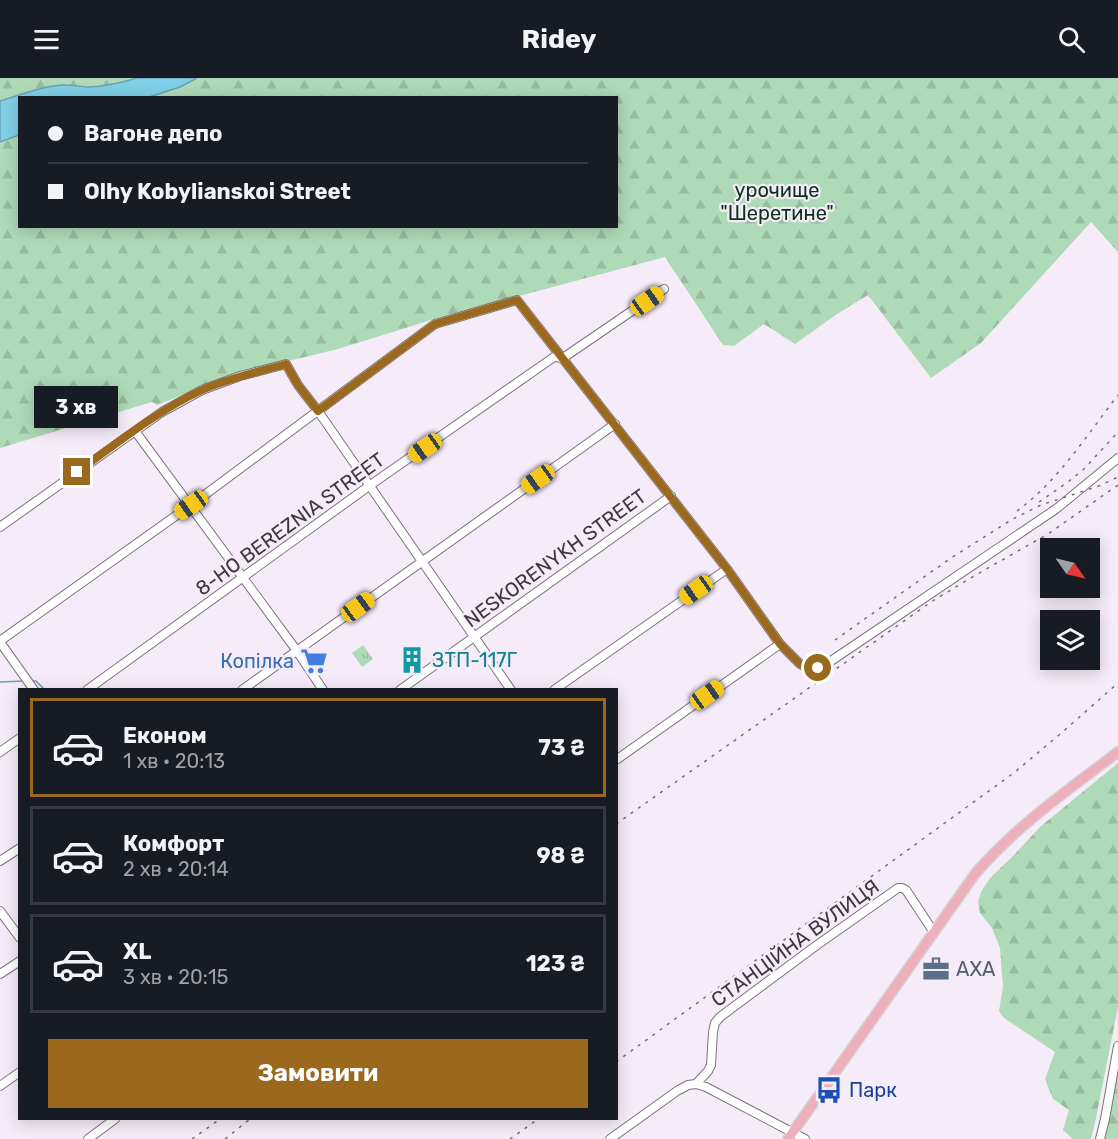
<!DOCTYPE html>
<html lang="uk">
<head>
<meta charset="utf-8">
<style>
  :root { --surface:#171b24; --page:#20242c; --text:#f1f3f6; --muted:#9ea1a6; --line:#363941; --accent:#9a691d }
  body { margin:0; font-family:Rubik,sans-serif; background:var(--page); color:var(--text); height:100vh; display:flex; flex-direction:column; font-size:22px; white-space:nowrap }
  * { box-sizing:border-box; margin:0 }
  p { font-size:20px; color:var(--muted) }
  .icon { flex:none; width:33px; height:33px; fill:none; stroke:currentColor; stroke-width:2; stroke-linecap:round; stroke-linejoin:round }
  .map { position:relative; flex:1; overflow:hidden }
  .panel { position:absolute; left:18px; top:610px; width:600px; height:432px; display:flex; flex-direction:column; background:var(--surface); border-radius:0px; box-shadow:0 3px 15px #0003 }
  .panel>* { flex:none }
  .top-card { position:absolute; left:18px; top:18px; width:600px; height:132px; border-radius:0px; box-shadow:0 3px 15px #0003; display:grid; align-content:center; height:132px; padding:0 30px; background:var(--surface) }
  .needle { width:39px; rotate:124deg }
  .controls { position:absolute; left:1040px; top:460px; display:grid; gap:12px }
  .controls a { display:grid; place-items:center; width:60px; height:60px; border-radius:0px; background:var(--surface); box-shadow:0 3px 15px #0003; font-size:30px }
  .end { position:absolute; width:27px; height:27px; margin:-14px; border:8px solid #9a691d; background:#fff; box-shadow:0 0 0 3px #fff }
  .from { border-radius:50% }
  .bubble { position:absolute; height:42px; border-radius:0px; background:var(--surface); box-shadow:0 3px 15px #0003; font-size:20px; font-weight:700; line-height:42px; text-align:center }
  .car { position:absolute; width:18px; height:36px; margin:-18px -9px; border-radius:8px; box-shadow:0 0 4px 2px #0007; background:linear-gradient(#f5c518 24%,#345 0 40%,#f5c518 0 76%,#345 0 86%,#f5c518 0) }
  .top-card b { display:flex; align-items:center; gap:21px; height:57px; font-size:22px }
  .top-card b+b { border-top:2px solid var(--line) }
  .top-card i { width:15px; height:15px; background:var(--text) }
  ul { padding:10px 0 0; list-style:none }
  li { display:flex; align-items:center; gap:18px; height:99px; margin:0 12px 9px; padding:0 18px; border:3px solid var(--line); border-radius:0px }
  li div { flex:1 }
  li b { display:block; font-size:22px }
  li em { font-style:normal; font-weight:700 }
  li.selected { border-color:var(--accent) }
  li>.icon { width:54px; height:54px; stroke-width:1.5 }
  .cta { display:flex; gap:12px; margin-top:auto; padding:12px 30px }
  .cta a { flex:1; height:69px; border-radius:0px; background:var(--accent); color:#fff; font-size:24px; font-weight:700; line-height:69px; text-align:center }
  header { display:flex; justify-content:space-between; align-items:center; height:78px; padding:0 30px; background:var(--surface); font-size:27px; font-weight:700 }
  .map>svg:first-child { display:block }
</style>
</head>
<body>
<header><svg class="icon" aria-label="menu" viewBox="0 0 24 24"><path d="M4 6h16M4 12h16M4 18h16"/></svg>Ridey<svg class="icon" aria-label="search" viewBox="0 0 24 24"><circle cx="10" cy="10" r="6"/><path d="M15 15l6 6"/></svg></header>
<div class="map">
<svg width="1118" height="1061" viewBox="0 0 1118 1061">
  <defs>
    <pattern id="forest-firs" width="22" height="20" patternUnits="userSpaceOnUse" patternTransform="scale(1.5)"><rect width="22" height="20" fill="#afdab7"/><path d="M5 1l3.5 6h-7zM16 11l3.5 6h-7z" fill="#97bc9e"/></pattern>
    <pattern id="park-tufts" width="24" height="20" patternUnits="userSpaceOnUse" patternTransform="scale(1.5)"><rect width="24" height="20" fill="#afdab7"/><path d="M3 7l-1-3M5 7V3M7 7l1-3M15 17l-1-3M17 17v-4M19 17l1-3" fill="none" stroke="#97bc9e"/></pattern>
  </defs>
  <rect width="100%" height="100%" fill="#f6ecf9"/>
  <path fill="url(#forest-firs)" d="M0,0H137L104,8H51L37,11L0,23Z
    M197,0H1118V174L1091,144L981,265L931,300L868,217L837,236L795,266L764,246L734,268L723,267L665,179L444,238L338,271L243,294L157,327L152,324L0,370V64L19,57L20,148H616V20L149,19L180,9Z
    M1118,685V929L1096,1040L1091,1061H1073L1063,1052L1069,1032L1053,1021L1045,1001L1055,974L1004,940L999,933L1003,909L1000,870L992,850L980,835L978,823L981,814L990,800L1013,778L1041,748Z
    M1118,994V1061H1103Z"/>
  <path fill="url(#park-tufts)" d="M363,567L373,581L362,589L352,575Z"/>
  <path fill="#7fd0e8" stroke="#6ba2b5" stroke-width="1.5" d="M137,0H197L180,9L149,19L20,20L19,57L0,64V23C21,17 41,8 63,7C71,7 79,8 86,9C104,9 120,5 137,0Z"/>
  <g fill="none" stroke-linecap="round" stroke-linejoin="round">
    <path stroke="#6ba2b5" stroke-width="1.5" d="M32,603H36L45,612
      M0,604L24,603"/>
    <defs>
      <path id="minor" d="M135,353L297,573L323,612
        M0,449L162,334L202,312L240,298L286,286L298,307L318,333L511,612
        M0,563L191,427L435,246L517,222L727,491L780,566L800,586L808,590H818L828,585L1056,431L1118,380
        M0,564L34,612
        M87,612L369,408L554,279L563,280L664,211
        M242,612L615,346
        M400,612L671,418
        M554,612L727,491
        M0,674L20,660
        M616,682L780,566
        M0,783L20,770
        M0,833L20,860
        M0,896L20,883
        M696,1006L706,1009L805,1061
        M0,1008L20,994
        M88,1061L115,1041
        M610,1061L677,1013L688,1007L696,1006L708,993L711,987L713,954L715,945L720,939L817,867L898,810H902L906,812L933,853
        M1100,1061L1105,1041L1118,968"/>
      <path id="major" d="M788,1061L975,796C1016,748 1068,712 1118,674"/>
    </defs>
    <use href="#minor" stroke="#7c737e" stroke-width="10"/>
    <use href="#major" stroke="#d4d3d4" stroke-width="12"/>
    <use href="#minor" stroke="#fff" stroke-width="8"/>
    <use href="#major" stroke="#edafbb" stroke-width="9"/>
    <path stroke="#746e75" stroke-width="1.5" stroke-dasharray="3 6" stroke-linecap="butt" d="M1039,424L1068,404L1083,392L1118,354
      M1017,433C1058,403 1087,357 1118,317
      M835,562L951,480L1011,442L1041,427L1099,408L1118,399
      M616,746L931,524L974,498L1048,456L1118,407
      M616,984L1015,694L1059,657L1118,605
      M192,1061L220,1041
      M225,1061L250,1041
      M510,1061L538,1041"/>
  </g>
  <g fill="none" stroke-linecap="round" stroke-linejoin="round">
    <path stroke="#9a691d" stroke-width="8" d="M77,394C117,365 157,333 202,312C229,300 258,294 286,286L298,307L318,333L435,246L517,222L727,491L780,566L800,586L808,590H818"/>
  </g>
  <defs>
    <symbol id="building-bare" viewBox="-9 -9 18 18"><path d="M-4-6H4V6H1V3H-1V6H-4ZM-2.5-4.3h1.7v1.8h-1.7ZM.8-4.3h1.7v1.8H.8ZM-2.5-1h1.7V.8h-1.7ZM.8-1h1.7V.8H.8Z" fill="#0f9aa8" stroke="#f6ecf9" stroke-width="2.5" paint-order="stroke"/></symbol>
    <symbol id="supermarket-bare" viewBox="-9 -9 18 18"><path d="M-6-5.5h2.5l.6 2H6L4.5 2H-2.5L-4.4-4H-6ZM-1.5 3.2a1.3 1.3 0 1 0 .1 0ZM3 3.2a1.3 1.3 0 1 0 .1 0Z" fill="#3f7fe0" stroke="#f6ecf9" stroke-width="2.5" paint-order="stroke"/></symbol>
    <symbol id="office-bare" viewBox="-9 -9 18 18"><path d="M-6-3h4V-5.5h4V-3h4V5H-6ZM-1-4.5V-3h2v-1.5ZM-6 0V1H6V0Z" fill="#5c6f8a" stroke="#f6ecf9" stroke-width="2.5" paint-order="stroke"/></symbol>
    <symbol id="bus-bare" viewBox="-9 -9 18 18"><path d="M-5-6H5V4H4V6H2V4H-2V6H-4V4H-5ZM-3.5-4V0h7V-4ZM-3.5 1.2v1.5H-2V1.2ZM2 1.2v1.5H3.5V1.2Z" fill="#1a4fb4" stroke="#f6ecf9" stroke-width="2.5" paint-order="stroke"/></symbol>
  </defs>
  <g fill-rule="evenodd">
    <use href="#building-bare" x="393" y="563" width="38" height="38"/>
    <use href="#supermarket-bare" x="295" y="564" width="38" height="38"/>
    <use href="#office-bare" x="917" y="872" width="38" height="38"/>
    <use href="#bus-bare" x="810" y="993" width="38" height="38"/>
  </g>
  <g text-anchor="middle" stroke-width="4.5" stroke-linejoin="round" paint-order="stroke">
    <g font-size="20" fill="#073316" stroke="#f6ecf9">
      <text x="777" y="119">урочище<tspan x="777" dy="23">"Шеретине"</tspan></text>
    </g>
    <g font-size="20" fill="#3c383d" stroke="#f6ecf9">
      <text transform="translate(290 446) rotate(-36)" y="7">8-HO BEREZNIA STREET</text>
      <text transform="translate(555 480) rotate(-36)" y="7">NESKORENYKH STREET</text>
      <text transform="translate(795 865) rotate(-36)" y="7">СТАНЦІЙНА ВУЛИЦЯ</text>
    </g>
    <g font-size="20" fill="#0d838f" stroke="#f6ecf9" text-anchor="start">
      <text x="432" y="589">ЗТП-117Г</text>
    </g>
    <g font-size="20" fill="#366cbe" stroke="#f6ecf9" text-anchor="end">
      <text x="294" y="590">Копілка</text>
    </g>
    <g font-size="20" fill="#4e5e75" stroke="#f6ecf9" text-anchor="start">
      <text x="956" y="898">AXA</text>
    </g>
    <g font-size="20" fill="#164399" stroke="#f6ecf9" text-anchor="start">
      <text x="849" y="1019">Парк</text>
    </g>
  </g>
</svg>
<div class="controls">
<a><svg class="needle" viewBox="-14 -14 28 28"><path d="M0-13l5 13h-10z" fill="#e53935"/><path d="M0 13l5-13h-10z" fill="#9ea1a6"/></svg></a>
<a><svg class="icon" aria-label="layers" viewBox="0 0 24 24"><path d="M12 4l9 5-9 5-9-5zM3 14l9 5 9-5"/></svg></a>
</div>
<i class="end from" style="left:818px;top:590px"></i>
<i class="end" style="left:77px;top:394px"></i>
<div class="bubble" style="left:34px;top:308px;width:84px">3 хв</div>
<i class="car" style="left:647px;top:223px;rotate:55deg"></i>
<i class="car" style="left:425px;top:370px;rotate:235deg"></i>
<i class="car" style="left:538px;top:401px;rotate:235deg"></i>
<i class="car" style="left:191px;top:427px;rotate:235deg"></i>
<i class="car" style="left:696px;top:512px;rotate:235deg"></i>
<i class="car" style="left:358px;top:529px;rotate:54deg"></i>
<i class="car" style="left:707px;top:617px;rotate:55deg"></i>
<div class="top-card">
<b><i class="from"></i>Вагоне депо</b>
<b><i></i>Olhy Kobylianskoi Street</b>
</div>
<section class="panel">
<ul>
<li class="selected"><svg class="icon" aria-label="car" viewBox="0 0 24 24"><path d="M5 17H2v-5l4-1 3-4h7l3 4 3 1v5h-3M9 17h6M6 11h13"/><circle cx="7" cy="17" r="2"/><circle cx="17" cy="17" r="2"/></svg><div><b>Економ</b><p>1 хв · 20:13</p></div><em>73 ₴</em></li>
<li><svg class="icon" aria-label="car" viewBox="0 0 24 24"><path d="M5 17H2v-5l4-1 3-4h7l3 4 3 1v5h-3M9 17h6M6 11h13"/><circle cx="7" cy="17" r="2"/><circle cx="17" cy="17" r="2"/></svg><div><b>Комфорт</b><p>2 хв · 20:14</p></div><em>98 ₴</em></li>
<li><svg class="icon" aria-label="car" viewBox="0 0 24 24"><path d="M5 17H2v-5l4-1 3-4h7l3 4 3 1v5h-3M9 17h6M6 11h13"/><circle cx="7" cy="17" r="2"/><circle cx="17" cy="17" r="2"/></svg><div><b>XL</b><p>3 хв · 20:15</p></div><em>123 ₴</em></li>
</ul>
<div class="cta"><a>Замовити</a></div>
</section>
</div>
</body>
</html>
